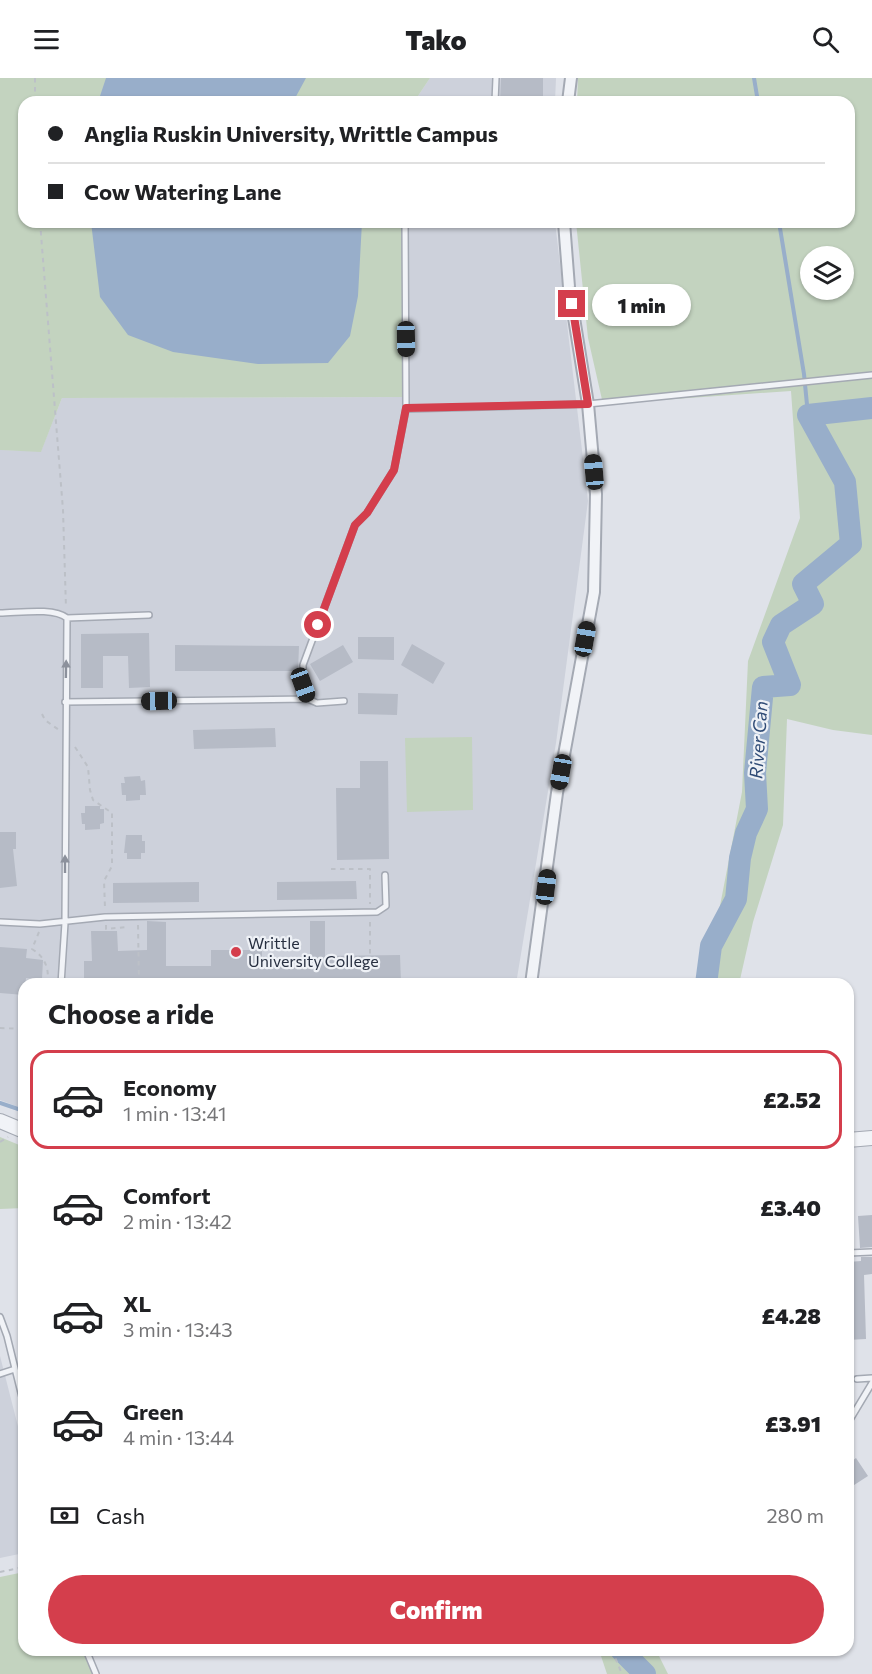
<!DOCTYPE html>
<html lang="en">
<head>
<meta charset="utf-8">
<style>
  :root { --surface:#fff; --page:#f2f2f2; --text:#202124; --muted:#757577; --line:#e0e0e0; --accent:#d43e4c }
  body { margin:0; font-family:Commissioner,sans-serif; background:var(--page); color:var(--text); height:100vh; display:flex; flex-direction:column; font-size:22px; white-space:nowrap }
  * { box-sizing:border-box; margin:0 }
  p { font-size:20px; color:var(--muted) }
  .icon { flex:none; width:33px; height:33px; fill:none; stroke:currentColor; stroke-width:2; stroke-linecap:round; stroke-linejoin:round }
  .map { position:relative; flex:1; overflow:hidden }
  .panel { position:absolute; left:18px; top:900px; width:836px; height:678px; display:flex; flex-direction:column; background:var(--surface); border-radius:18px; box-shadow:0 2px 4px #0004 }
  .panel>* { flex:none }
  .banner { position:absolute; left:18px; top:18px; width:837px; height:132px; border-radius:18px; box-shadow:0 2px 4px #0004; display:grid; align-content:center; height:132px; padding:0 30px; background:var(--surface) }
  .fabs { position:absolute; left:800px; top:168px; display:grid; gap:12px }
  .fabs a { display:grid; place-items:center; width:54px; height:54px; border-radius:50%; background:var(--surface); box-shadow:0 2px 4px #0004; font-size:30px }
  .end { position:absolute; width:27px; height:27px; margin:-14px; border:8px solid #d43e4c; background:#fff; box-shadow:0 0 0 3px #fff }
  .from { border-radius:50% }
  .bubble { position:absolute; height:42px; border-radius:21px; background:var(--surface); box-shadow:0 2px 4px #0004; font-size:20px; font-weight:800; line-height:42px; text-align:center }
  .car { position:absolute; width:18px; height:36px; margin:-18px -9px; border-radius:8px; box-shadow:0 0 4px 2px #0007; background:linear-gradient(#222 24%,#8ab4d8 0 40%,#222 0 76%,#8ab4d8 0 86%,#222 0) }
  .banner b { display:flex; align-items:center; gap:21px; height:57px; font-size:22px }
  .banner b+b { border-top:2px solid var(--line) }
  .banner i { width:15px; height:15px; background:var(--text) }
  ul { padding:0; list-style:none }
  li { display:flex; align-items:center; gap:18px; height:99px; margin:0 12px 9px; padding:0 18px; border:3px solid transparent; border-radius:18px }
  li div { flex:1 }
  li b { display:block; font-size:22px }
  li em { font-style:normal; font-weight:800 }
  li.active { border-color:var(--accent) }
  li>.icon { width:54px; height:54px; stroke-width:1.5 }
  h2 { padding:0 30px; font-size:27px; line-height:72px }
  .pay { display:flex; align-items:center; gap:15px; height:66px; padding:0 30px; font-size:22px }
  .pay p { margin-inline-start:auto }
  .button { display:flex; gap:12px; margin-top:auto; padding:12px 30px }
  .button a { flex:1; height:69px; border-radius:36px; background:var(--accent); color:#fff; font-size:24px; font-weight:800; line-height:69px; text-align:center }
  header { display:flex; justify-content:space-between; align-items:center; height:78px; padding:0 30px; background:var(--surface); font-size:27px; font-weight:800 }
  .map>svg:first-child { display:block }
</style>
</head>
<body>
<header><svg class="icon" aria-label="menu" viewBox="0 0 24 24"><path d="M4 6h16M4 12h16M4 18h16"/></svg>Tako<svg class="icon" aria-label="search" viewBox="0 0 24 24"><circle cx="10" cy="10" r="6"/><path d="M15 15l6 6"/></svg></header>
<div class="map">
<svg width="872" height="1596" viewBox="0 0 872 1596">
  <rect width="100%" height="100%" fill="#dfe2e9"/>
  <path fill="#cdd1db" d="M430,0H556L555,24H414Z
    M402,144H555L588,423L556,665L516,906H24V1031L0,1022V372L41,373L62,320L407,319Z
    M0,1278L24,1372V1475L0,1480Z"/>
  <path fill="#c3d3bf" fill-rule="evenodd" d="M0,0H430L414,24H24V144H402L407,319L62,320L41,374L0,372Z
    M578,0H872V657L833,652L787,641L783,747L753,844L739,906H696L719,833L742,714L748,583L800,440L791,313L603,326L588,260L576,144H849V24H577ZM810,178H843V212H810Z
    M472,659L473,732L407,734L405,660Z
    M0,1059L24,1069V1130L0,1131Z
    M24,1494V1572H85L93,1596H0V1499Z
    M599,1572H656L668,1596H607Z"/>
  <path fill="#98aeca" d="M106,0H306L293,24H98Z
    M91,144H362L358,218L350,258L328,285L258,286L173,274L128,257L100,219Z"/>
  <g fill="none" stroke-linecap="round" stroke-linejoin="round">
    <path stroke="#98aeca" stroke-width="4" d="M754,0L758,24
      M779,144L804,296L808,337
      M0,1025L24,1033"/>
    <path stroke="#98aeca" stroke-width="22" d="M706,906L711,868L736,821L740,780L746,755L757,731L755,695L763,609L790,607L773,564L781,547L813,526L803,506L851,466L845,404L808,337L872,330
      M621,1572L645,1596"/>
  </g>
  <path fill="#b6bbc6" d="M501,0H543V24H500Z
    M149,555L150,609L129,610L128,578H103V610H81V556Z
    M358,559H394V582L358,581Z
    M412,566L445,585L433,606L401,587Z
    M175,567L299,568L298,593H175Z
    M343,567L353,584L320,603L310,586Z
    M358,615L398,616L397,637L358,636Z
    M275,650L276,669L194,671L193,652Z
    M360,683H388L389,781L337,782L336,710H360Z
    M140,698L141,703L145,702L146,717H140V722L126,723V717H122L121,705H125L124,699Z
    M85,728H100V731H104V745L100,746V751L85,752V746H82L81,735H85Z
    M0,754H16V771H13L17,808L0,810Z
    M126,757H142V763H145V775H141V781H127V775H124Z
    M356,803L357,821L277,822V804Z
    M199,804V824L113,825V805Z
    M147,843L166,844V888H211V872H262V887H310V843H325V878L400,877L401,906H147V901H127V906H84V883H92L91,853H117L118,873L147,872Z
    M0,869L27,871L26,880L43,882L42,901L26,900L24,917L0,915Z
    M872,1137V1169L860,1170L858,1138Z
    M861,1179H872V1196L864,1197L866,1261L848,1262V1184L861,1183Z
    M856,1380L868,1398L848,1411V1386Z"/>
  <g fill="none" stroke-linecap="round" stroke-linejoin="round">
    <defs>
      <path id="service" d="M495,24L496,0
        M405,144L406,331
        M0,535C18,535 53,529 67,540L149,537
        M344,623L317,625L308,621L303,607V587L355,447L367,435L394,392L406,331L588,326L872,297
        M65,624L308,621
        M0,844L40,846L105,839L377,834L386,828L385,797
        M61,906L65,845L67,540
        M848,1175L872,1174
        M0,1239L7,1258L24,1327
        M0,1296L15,1291
        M857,1301L872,1300
        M848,1345L872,1305
        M848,1367V1370
        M86,1572L96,1596"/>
      <path id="minor" d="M568,24L571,0
        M531,906L557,715L594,514L596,416L588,326L569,209L564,144"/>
      <path id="tertiary" d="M0,1043L24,1053
        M848,1062L872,1060"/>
    </defs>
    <use href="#service" stroke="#a4a9b3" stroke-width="8"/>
    <use href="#minor" stroke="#a4a9b3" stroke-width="14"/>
    <use href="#tertiary" stroke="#a4a9b3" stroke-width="16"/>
    <path stroke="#bcc0c7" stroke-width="2" stroke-dasharray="4.5 4.5" stroke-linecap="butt" d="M35,0V24
      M40,144L63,432L66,530
      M42,636L45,642L59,652
      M75,669L88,689L90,712L93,722L112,735V788L104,803L105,830
      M331,791H370V826
      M370,844V877
      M106,847V851L127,849
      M138,847L139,906
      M39,854L32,871C45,879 50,891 47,906
      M0,950L24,951
      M0,1064L8,1059
      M0,1494L24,1489
      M612,1572L622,1596"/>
    <use href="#service" stroke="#f1f3f7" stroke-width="5"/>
    <use href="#minor" stroke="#f1f3f7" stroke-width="10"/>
    <use href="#tertiary" stroke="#f1f3f7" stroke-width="14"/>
  </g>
  <defs><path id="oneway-solid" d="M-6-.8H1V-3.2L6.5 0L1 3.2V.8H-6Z" transform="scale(1.5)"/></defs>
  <g fill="#8c919c">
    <use href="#oneway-solid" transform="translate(66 591) rotate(-89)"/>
    <use href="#oneway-solid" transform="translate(65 786) rotate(-90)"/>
  </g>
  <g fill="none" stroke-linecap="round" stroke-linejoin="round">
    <path stroke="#d43e4c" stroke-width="8" d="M318,547L355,447L367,435L394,392L406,330L588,326L572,226"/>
  </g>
  <circle fill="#d43e4c" stroke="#eef1f6" stroke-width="2" cx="236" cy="874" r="6"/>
  <g text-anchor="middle" stroke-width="4.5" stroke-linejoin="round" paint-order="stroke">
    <g font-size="16" fill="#272f40" stroke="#eef1f6" text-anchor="start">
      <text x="248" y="871">Writtle<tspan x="248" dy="18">University College</tspan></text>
    </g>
    <g font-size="18" font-style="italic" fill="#2f4b76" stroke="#eef1f6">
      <text transform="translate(759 662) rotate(-86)" y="6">River Can</text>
    </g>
  </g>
</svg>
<div class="fabs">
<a><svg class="icon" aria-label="layers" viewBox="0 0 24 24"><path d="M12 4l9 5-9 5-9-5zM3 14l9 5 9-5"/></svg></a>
</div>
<i class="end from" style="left:318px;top:547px"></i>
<i class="end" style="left:572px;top:226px"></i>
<div class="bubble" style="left:592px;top:206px;width:99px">1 min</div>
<i class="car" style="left:406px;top:261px;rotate:179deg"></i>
<i class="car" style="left:594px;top:394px;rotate:355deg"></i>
<i class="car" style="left:585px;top:561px;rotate:10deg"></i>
<i class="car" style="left:303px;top:607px;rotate:160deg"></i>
<i class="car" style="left:159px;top:623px;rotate:269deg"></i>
<i class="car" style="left:561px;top:694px;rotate:190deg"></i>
<i class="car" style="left:546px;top:809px;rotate:7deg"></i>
<div class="banner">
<b><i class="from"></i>Anglia Ruskin University, Writtle Campus</b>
<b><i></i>Cow Watering Lane</b>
</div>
<section class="panel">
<h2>Choose a ride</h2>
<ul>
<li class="active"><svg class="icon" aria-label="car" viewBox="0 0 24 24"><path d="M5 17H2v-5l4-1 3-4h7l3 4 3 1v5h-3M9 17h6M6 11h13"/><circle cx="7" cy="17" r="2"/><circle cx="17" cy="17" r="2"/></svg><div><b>Economy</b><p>1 min · 13:41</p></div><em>£2.52</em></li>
<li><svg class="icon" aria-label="car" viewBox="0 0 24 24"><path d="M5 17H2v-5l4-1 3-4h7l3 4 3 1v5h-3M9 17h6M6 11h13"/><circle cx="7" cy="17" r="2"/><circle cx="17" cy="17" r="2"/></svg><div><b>Comfort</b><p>2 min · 13:42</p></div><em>£3.40</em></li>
<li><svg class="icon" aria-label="car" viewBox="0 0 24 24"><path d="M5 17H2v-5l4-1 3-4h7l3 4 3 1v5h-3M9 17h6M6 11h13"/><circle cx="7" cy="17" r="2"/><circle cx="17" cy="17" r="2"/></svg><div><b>XL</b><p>3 min · 13:43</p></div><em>£4.28</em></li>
<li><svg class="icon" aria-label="car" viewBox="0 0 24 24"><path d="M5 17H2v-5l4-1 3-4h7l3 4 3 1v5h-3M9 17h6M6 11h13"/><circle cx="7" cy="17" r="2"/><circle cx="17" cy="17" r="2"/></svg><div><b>Green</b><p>4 min · 13:44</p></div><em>£3.91</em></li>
</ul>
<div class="pay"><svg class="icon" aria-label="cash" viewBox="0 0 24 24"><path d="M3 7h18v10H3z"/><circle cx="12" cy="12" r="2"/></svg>Cash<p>280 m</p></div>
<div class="button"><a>Confirm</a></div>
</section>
</div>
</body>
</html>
